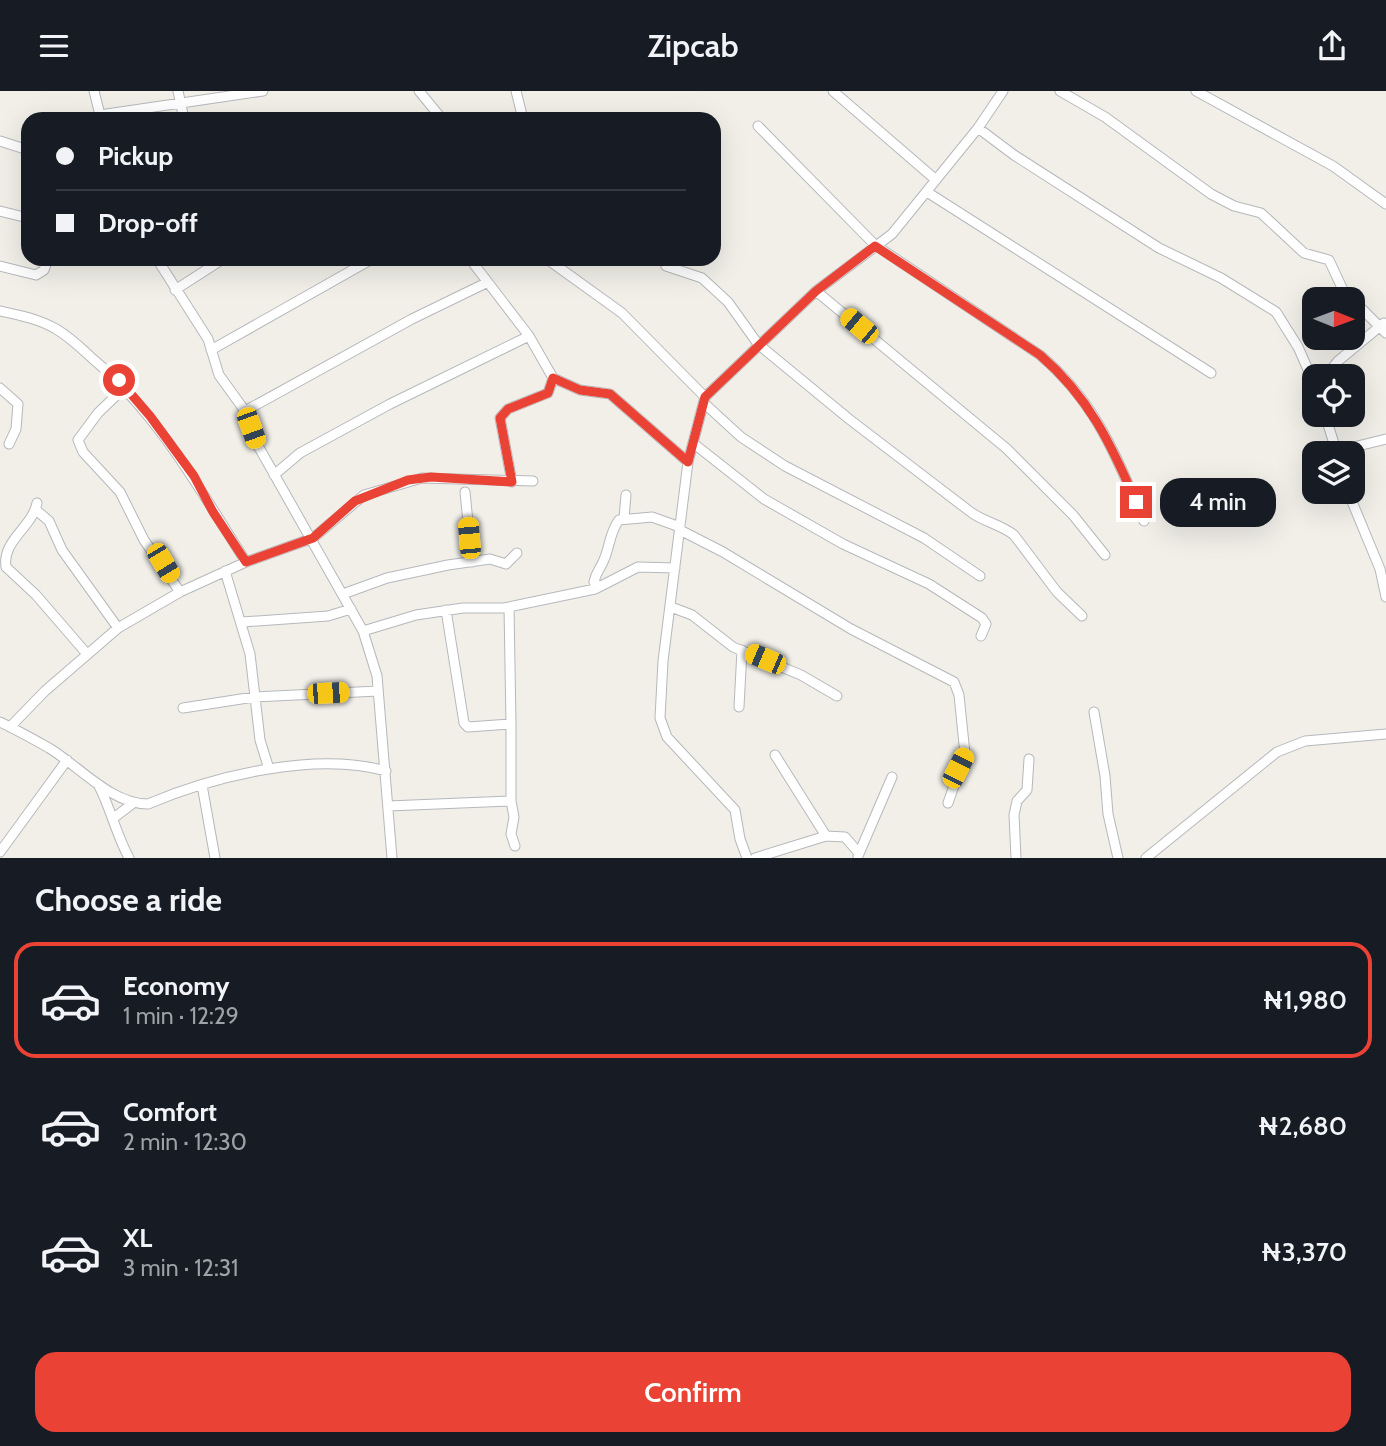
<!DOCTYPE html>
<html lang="en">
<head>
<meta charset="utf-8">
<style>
  :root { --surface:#171b24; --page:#20242c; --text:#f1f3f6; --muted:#9ea1a6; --line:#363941; --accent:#ea4335 }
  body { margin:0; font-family:Cabin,sans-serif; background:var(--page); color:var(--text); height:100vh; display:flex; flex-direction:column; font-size:26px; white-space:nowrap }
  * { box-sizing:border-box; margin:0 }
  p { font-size:23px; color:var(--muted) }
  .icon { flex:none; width:38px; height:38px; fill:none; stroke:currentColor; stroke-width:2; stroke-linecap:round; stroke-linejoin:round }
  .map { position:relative; height:767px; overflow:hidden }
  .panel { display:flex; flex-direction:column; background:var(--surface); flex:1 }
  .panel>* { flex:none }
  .top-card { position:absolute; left:21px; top:21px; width:700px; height:154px; border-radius:21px; box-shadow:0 7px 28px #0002; display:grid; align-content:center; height:154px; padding:0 35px; background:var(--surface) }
  .needle { width:46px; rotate:91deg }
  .tools { position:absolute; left:1302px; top:196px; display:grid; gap:14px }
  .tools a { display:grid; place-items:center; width:63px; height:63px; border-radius:14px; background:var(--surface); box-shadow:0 7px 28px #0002; font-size:35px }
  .end { position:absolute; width:32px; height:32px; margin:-16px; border:9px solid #ea4335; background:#fff; box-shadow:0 0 0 4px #fff }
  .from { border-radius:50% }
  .bubble { position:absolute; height:49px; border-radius:21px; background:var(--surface); box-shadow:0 7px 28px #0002; font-size:23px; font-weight:600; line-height:49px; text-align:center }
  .car { position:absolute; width:21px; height:42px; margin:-21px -10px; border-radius:9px; box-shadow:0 0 5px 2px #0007; background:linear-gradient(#f5c518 24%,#345 0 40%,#f5c518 0 76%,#345 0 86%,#f5c518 0) }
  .top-card b { display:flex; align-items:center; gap:24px; height:66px; font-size:26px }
  .top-card b+b { border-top:2px solid var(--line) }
  .top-card i { width:18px; height:18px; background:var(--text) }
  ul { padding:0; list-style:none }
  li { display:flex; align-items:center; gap:21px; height:116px; margin:0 14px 10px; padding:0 21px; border:4px solid transparent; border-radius:21px }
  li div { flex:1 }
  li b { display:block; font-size:26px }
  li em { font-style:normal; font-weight:600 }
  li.current { border-color:var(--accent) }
  li>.icon { width:63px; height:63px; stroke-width:1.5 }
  h2 { padding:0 35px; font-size:32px; line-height:84px }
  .action { display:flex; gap:14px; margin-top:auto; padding:14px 35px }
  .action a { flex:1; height:80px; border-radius:21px; background:var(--accent); color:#fff; font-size:28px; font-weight:600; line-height:80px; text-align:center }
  header { display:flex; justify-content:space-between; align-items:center; height:91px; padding:0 35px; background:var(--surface); font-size:32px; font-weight:600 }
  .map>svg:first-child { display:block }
</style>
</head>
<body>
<header><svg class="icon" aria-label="menu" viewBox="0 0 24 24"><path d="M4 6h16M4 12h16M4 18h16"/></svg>Zipcab<svg class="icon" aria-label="share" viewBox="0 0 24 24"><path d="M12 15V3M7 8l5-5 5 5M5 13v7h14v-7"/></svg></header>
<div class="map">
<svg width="1386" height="767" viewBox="0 0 1386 767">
  <rect width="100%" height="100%" fill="#f1efe8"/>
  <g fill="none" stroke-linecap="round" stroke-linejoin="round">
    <defs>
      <path id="minor" d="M94,0L101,28
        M178,0L184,28
        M419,0L442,28
        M516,0L523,28
        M833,0L936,89
        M1060,0L1105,26L1211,103L1234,115L1261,122L1304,162L1329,169L1343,199L1386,242
        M1196,0L1333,75L1386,113
        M100,24L263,0
        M758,35L875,154L1040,264C1096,311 1116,365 1144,430
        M978,37L1014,64L1159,157L1221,187L1276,221L1298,256L1314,292
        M0,50L28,59
        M927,101L1211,282
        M0,120L28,127
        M157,168L208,248L219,284L245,320L257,353L363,540L377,585L392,767
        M470,168L529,245L553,287L548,302L508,318L500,327L512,391
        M547,168L622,222L705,306
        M0,175L36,184L44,179L48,168
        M666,175L702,187L728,211L758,253L849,328L972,422C985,431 1002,434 1014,444L1057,501L1082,525
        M175,199L223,168
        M816,200L1007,358L1073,424L1105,464
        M0,220C19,224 39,228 56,238C70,246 81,257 93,268C159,324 200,399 246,471
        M211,259L372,168
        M1326,285L1338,270L1384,232
        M553,287L580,299L610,303L688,371
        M125,296L98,322L78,349L83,361L120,401L144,449L180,501
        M0,297L18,313L16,338L9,353
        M705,313L741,346L785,375L924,447L980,485
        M245,320L412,228L486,192
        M1325,324L1337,362
        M693,352L764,408L843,453L929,493L982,527L986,533L981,545
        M1337,360L1386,348
        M274,384L300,362L390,313L529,245
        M465,401L472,471
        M1348,401L1380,478L1386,506
        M37,412C32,437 2,449 6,476L36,504L87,563
        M36,419L49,430L62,459L118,537
        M624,427L626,404
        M680,439L723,461L851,538L954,591L959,604L965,663L948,712
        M225,480L250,563L260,649L269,678
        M599,496L638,476L675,477
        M343,503L387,487L448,474L490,468L506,473L517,462
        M671,516L692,524L733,556L801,584L837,605
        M446,519L464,632L468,636L511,633L509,516
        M242,531L328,525L351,518
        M363,540L416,524L463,517H504L595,498L599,496L594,491C596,481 599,480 603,471C610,457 609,442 619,429L652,426L680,436
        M739,616L742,559
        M183,617L254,606L378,600
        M1094,621L1105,685L1108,723L1118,767
        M0,631C17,639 33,648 49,657C79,675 111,713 148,713C214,685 315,660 386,680
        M511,633V710L514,726L511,743L515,755
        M10,636L45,600L118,537L180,501L246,471L313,447L364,404L422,387L533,390
        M775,664L826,745
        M98,693C111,718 116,743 129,767
        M202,694L215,767
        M388,715L511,710
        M115,726L132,713
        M0,761L67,669
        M858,765L892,686
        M747,767L740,748L735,719L667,646L660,627L663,570L688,371L705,306L816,200L892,143L978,37L1003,0
        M755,767L826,745L845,746L858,761
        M1016,767L1014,724L1017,710L1027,699L1029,668
        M1146,767L1277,661L1305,650L1386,643"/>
    </defs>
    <use href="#minor" stroke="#b5b8bc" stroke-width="11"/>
    <use href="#minor" stroke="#fff" stroke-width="9"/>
  </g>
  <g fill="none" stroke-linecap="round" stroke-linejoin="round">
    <path stroke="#ea4335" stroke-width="9" d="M119,289L150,325L194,385L213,421L246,471L313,447L355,410L408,389L431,386L512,391L500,327L508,318L548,302L553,287L580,299L610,303L688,371L705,306L816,200L875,155L1040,264C1089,306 1111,353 1136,411"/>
  </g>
</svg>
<div class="tools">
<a><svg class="needle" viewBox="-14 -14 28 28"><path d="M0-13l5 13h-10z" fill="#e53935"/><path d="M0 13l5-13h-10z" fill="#9ea1a6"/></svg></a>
<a><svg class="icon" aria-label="locate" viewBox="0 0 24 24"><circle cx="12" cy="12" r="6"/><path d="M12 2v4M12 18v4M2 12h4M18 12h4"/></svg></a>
<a><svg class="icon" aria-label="layers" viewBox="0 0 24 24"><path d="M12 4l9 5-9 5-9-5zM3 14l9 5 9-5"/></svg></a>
</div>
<i class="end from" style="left:119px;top:289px"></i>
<i class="end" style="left:1136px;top:411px"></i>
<div class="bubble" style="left:1160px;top:387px;width:116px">4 min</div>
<i class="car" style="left:859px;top:235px;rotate:310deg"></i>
<i class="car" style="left:251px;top:337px;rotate:160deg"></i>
<i class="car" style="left:469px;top:447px;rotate:355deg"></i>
<i class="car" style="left:163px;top:472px;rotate:149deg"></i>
<i class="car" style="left:765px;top:568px;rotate:293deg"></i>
<i class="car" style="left:328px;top:602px;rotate:87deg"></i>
<i class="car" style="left:958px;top:677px;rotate:27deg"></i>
<div class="top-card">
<b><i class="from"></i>Pickup</b>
<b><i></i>Drop-off</b>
</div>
</div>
<section class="panel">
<h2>Choose a ride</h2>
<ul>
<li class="current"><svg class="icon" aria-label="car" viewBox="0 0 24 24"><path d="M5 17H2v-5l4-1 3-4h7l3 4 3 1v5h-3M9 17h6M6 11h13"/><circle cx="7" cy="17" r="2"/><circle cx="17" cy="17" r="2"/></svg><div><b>Economy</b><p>1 min · 12:29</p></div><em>₦1,980</em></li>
<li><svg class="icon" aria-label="car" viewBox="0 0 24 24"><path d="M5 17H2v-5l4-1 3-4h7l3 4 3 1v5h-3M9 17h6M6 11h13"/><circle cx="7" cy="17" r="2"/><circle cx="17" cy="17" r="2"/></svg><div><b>Comfort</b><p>2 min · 12:30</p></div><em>₦2,680</em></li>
<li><svg class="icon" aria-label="car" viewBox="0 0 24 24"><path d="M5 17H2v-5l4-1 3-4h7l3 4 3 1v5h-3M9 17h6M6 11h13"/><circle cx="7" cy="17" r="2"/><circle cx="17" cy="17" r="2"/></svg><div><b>XL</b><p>3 min · 12:31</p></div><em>₦3,370</em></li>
</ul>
<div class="action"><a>Confirm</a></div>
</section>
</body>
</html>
